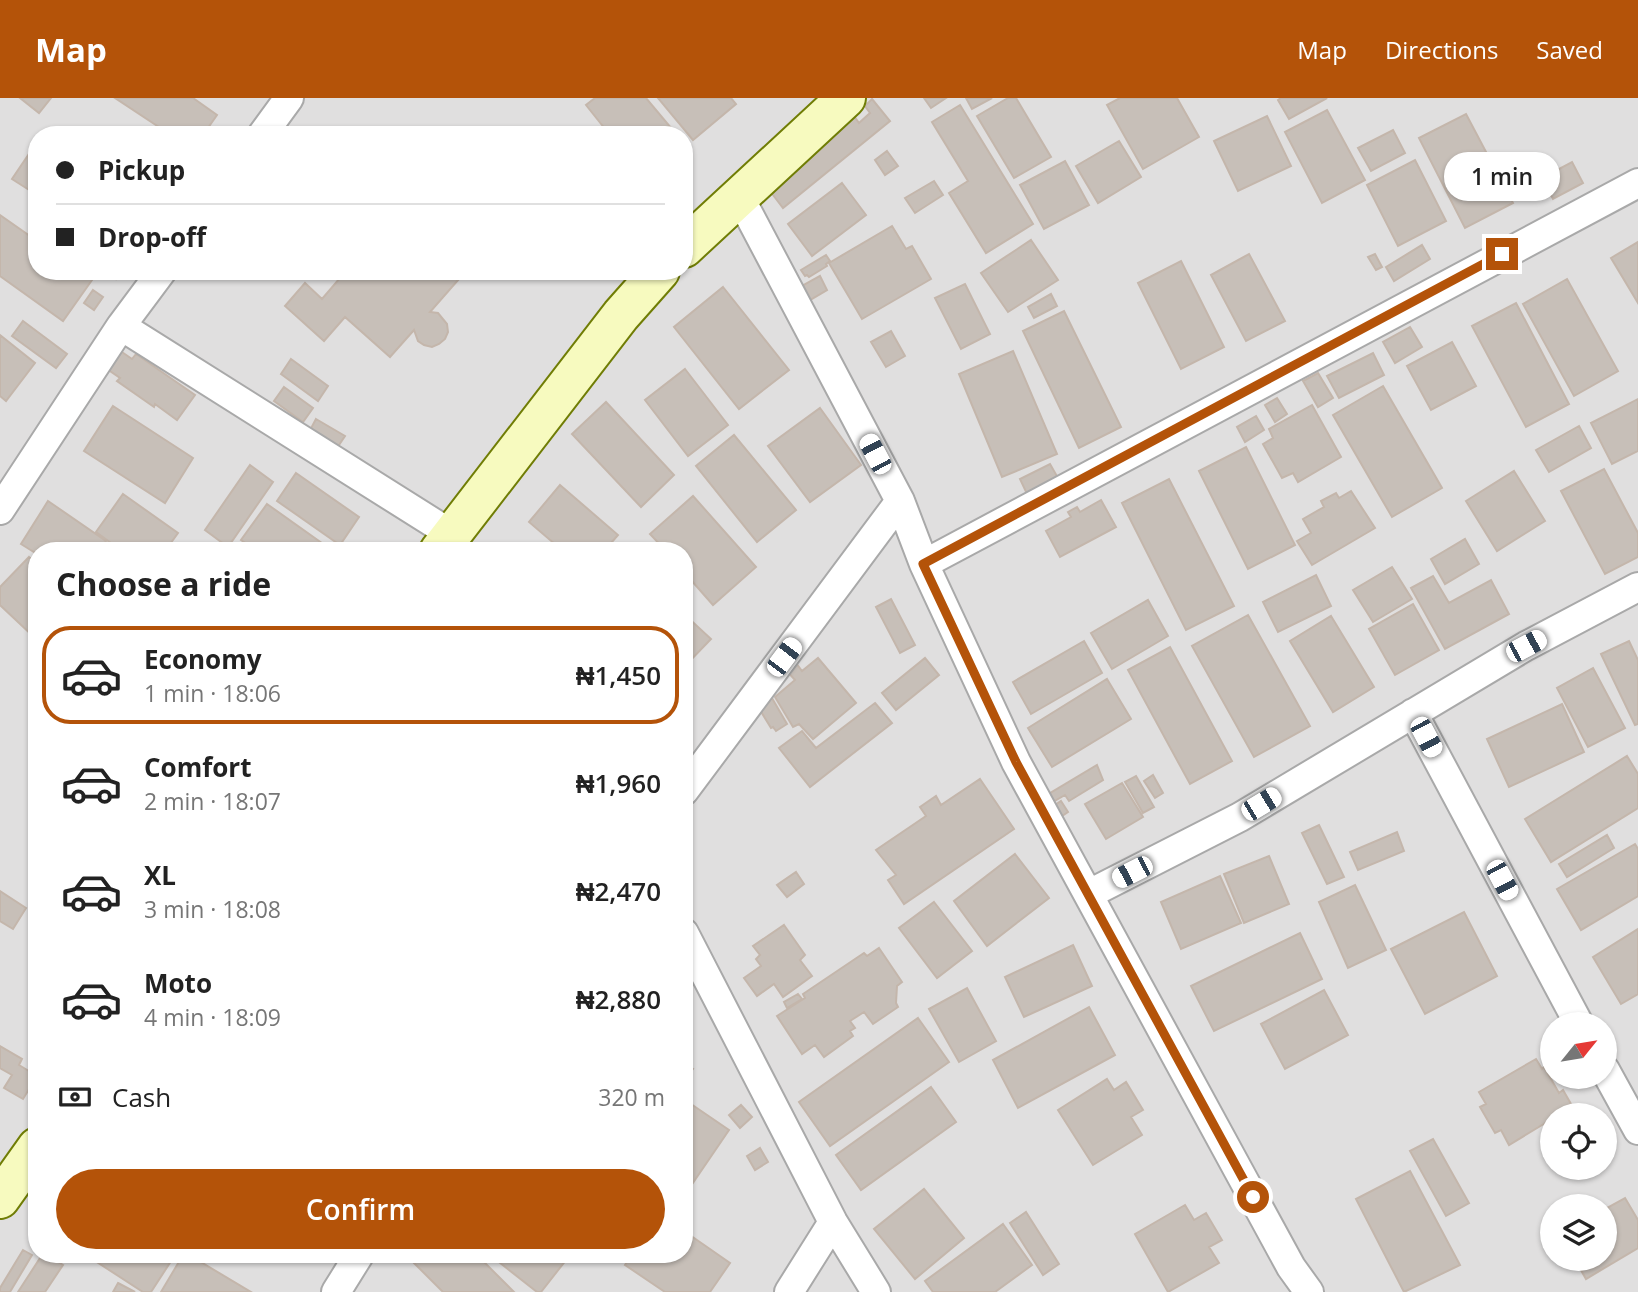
<!DOCTYPE html>
<html lang="en">
<head>
<meta charset="utf-8">
<style>
  :root { --surface:#fff; --page:#f2f2f2; --text:#222; --muted:#767676; --line:#e0e0e0; --accent:#b45309 }
  body { margin:0; font-family:"Open Sans",sans-serif; background:var(--page); color:var(--text); height:100vh; display:flex; flex-direction:column; font-size:26px; white-space:nowrap }
  * { box-sizing:border-box; margin:0 }
  p { font-size:23px; color:var(--muted) }
  .icon { flex:none; width:38px; height:38px; fill:none; stroke:currentColor; stroke-width:2; stroke-linecap:round; stroke-linejoin:round }
  .map { position:relative; flex:1; overflow:hidden }
  .drawer { position:absolute; left:28px; top:444px; width:665px; height:721px; display:flex; flex-direction:column; background:var(--surface); border-radius:28px; box-shadow:0 2px 5px #0004 }
  .drawer>* { flex:none }
  .hud { position:absolute; left:28px; top:28px; width:665px; height:154px; border-radius:28px; box-shadow:0 2px 5px #0004; display:grid; align-content:center; height:154px; padding:0 28px; background:var(--surface) }
  .needle { width:46px; rotate:60deg }
  .buttons { position:absolute; left:1540px; top:914px; display:grid; gap:14px }
  .buttons a { display:grid; place-items:center; width:77px; height:77px; border-radius:50%; background:var(--surface); box-shadow:0 2px 5px #0004; font-size:35px }
  .end { position:absolute; width:32px; height:32px; margin:-16px; border:9px solid #b45309; background:#fff; box-shadow:0 0 0 4px #fff }
  .from { border-radius:50% }
  .bubble { position:absolute; height:49px; border-radius:24px; background:var(--surface); box-shadow:0 2px 5px #0004; font-size:23px; font-weight:600; line-height:49px; text-align:center }
  .car { position:absolute; width:21px; height:42px; margin:-21px -10px; border-radius:9px; box-shadow:0 0 5px 2px #0007; background:linear-gradient(#fff 24%,#345 0 40%,#fff 0 76%,#345 0 86%,#fff 0) }
  .hud b { display:flex; align-items:center; gap:24px; height:66px; font-size:26px }
  .hud b+b { border-top:2px solid var(--line) }
  .hud i { width:18px; height:18px; background:var(--text) }
  ul { padding:0; list-style:none }
  li { display:flex; align-items:center; gap:21px; height:98px; margin:0 14px 10px; padding:0 14px; border:4px solid transparent; border-radius:28px }
  li div { flex:1 }
  li b { display:block; font-size:26px }
  li em { font-style:normal; font-weight:600 }
  li.active { border-color:var(--accent) }
  li>.icon { width:63px; height:63px; stroke-width:1.5 }
  h2 { padding:0 28px; font-size:32px; line-height:84px }
  .pay { display:flex; align-items:center; gap:18px; height:77px; padding:0 28px; font-size:26px }
  .pay p { margin-inline-start:auto }
  .cta { display:flex; gap:14px; margin-top:auto; padding:14px 28px }
  .cta a { flex:1; height:80px; border-radius:42px; background:var(--accent); color:#fff; font-size:28px; font-weight:600; line-height:80px; text-align:center }
  header { display:flex; align-items:center; gap:42px; box-sizing:border-box; height:98px; padding:0 35px; background:var(--accent); color:#fff }
  header strong { font-size:33px }
  nav { display:flex; gap:38px; margin-inline-start:auto; font-size:24px }
  .map>svg:first-child { display:block }
</style>
</head>
<body>
<header>
<strong>Map</strong>
<nav><a>Map</a><a>Directions</a><a>Saved</a></nav>
</header>
<div class="map">
<svg width="1638" height="1194" viewBox="0 0 1638 1194">
  <rect width="100%" height="100%" fill="#f2efe9"/>
  <path fill="#e0dfdf" fill-rule="evenodd" d="M0,0H1638V1194H0ZM37,37H684V173H37ZM37,453H684V1157H37ZM1552,926H1605V978H1552ZM1552,1017H1605V1069H1552ZM1552,1108H1605V1160H1552Z"/>
  <path fill="#c7bfb8" stroke="#c4b6ab" stroke-width="2" d="M20,0H51L39,15Z
    M115,0H193L217,17L203,37H171Z
    M595,0H646L677,37H610L586,7Z
    M658,0H731L736,6L693,42Z
    M924,0H946L931,10Z
    M966,0H992L972,11Z
    M1008,0H1016L1051,59L1014,80L977,18Z
    M1120,0H1177L1199,39L1143,71L1107,7Z
    M1281,0H1327L1289,21L1278,2Z
    M872,1L890,23L783,110L770,93L854,18L859,25L870,15L865,8Z
    M960,7L1033,126L986,155L949,95L968,83L932,24Z
    M1327,12L1365,82L1322,105L1285,34Z
    M1466,16L1513,105L1465,130L1419,40Z
    M1267,18L1291,68L1238,93L1214,43Z
    M1393,32L1405,55L1371,73L1358,50Z
    M1119,43L1141,79L1098,105L1076,68Z
    M37,44V97L12,81Z
    M887,53L898,68L885,77L875,62Z
    M1415,62L1446,123L1398,148L1367,87Z
    M1065,63L1089,107L1044,131L1020,87Z
    M1572,64L1583,85L1553,101L1542,80Z
    M934,83L943,97L915,115L905,100Z
    M842,85L866,117L812,158L788,126Z
    M0,117L37,143V173H80L92,182L63,223L0,178Z
    M892,128L906,151L912,148L931,181L862,221L829,165Z
    M1031,142L1058,182L1008,214L981,175Z
    M1638,144V205L1611,160Z
    M1422,147L1430,161L1394,183L1386,169Z
    M1249,156L1285,223L1246,243L1211,177Z
    M1375,156L1382,169L1376,172L1368,159Z
    M826,157L830,163L826,166L827,168L809,179L807,177L805,178L801,172Z
    M1181,163L1224,249L1181,271L1138,185Z
    M106,173H121L116,181Z
    M346,173H466L430,214L438,215L447,226L448,234L445,241L439,246L432,249L424,247L418,243L414,232L390,259L345,219L324,243L285,208L305,185L322,201Z
    M820,178L827,192L810,202L802,188Z
    M1567,181L1618,273L1574,298L1523,206Z
    M965,186L990,236L961,251L935,200Z
    M723,189L789,272L739,311L674,229Z
    M93,192L103,199L94,212L84,205Z
    M1051,196L1057,208L1034,220L1028,209Z
    M1516,205L1569,306L1526,329L1472,228Z
    M1064,213L1121,329L1079,350L1023,233Z
    M23,223L67,256L56,270L12,238Z
    M1410,229L1422,249L1395,265L1383,244Z
    M891,233L905,258L886,269L871,244Z
    M0,237L35,265L6,303L0,298Z
    M1452,244L1476,288L1431,312L1407,268Z
    M119,252L132,261L136,256L195,297L177,322L155,306L154,309L117,283L120,280L107,271Z
    M1013,253L1057,356L1002,379L959,276Z
    M1373,255L1384,277L1339,300L1327,278Z
    M291,261L328,288L318,303L281,276Z
    M685,271L728,327L688,358L645,302Z
    M1318,275L1333,300L1318,309L1303,283Z
    M1383,288L1442,390L1392,419L1333,317Z
    M284,289L313,310L303,324L274,303Z
    M1277,300L1287,316L1275,324L1265,307Z
    M1638,301V353L1612,366L1591,325Z
    M606,304L674,377L641,409L572,336Z
    M1312,307L1341,359L1298,384L1293,375L1282,380L1263,346L1273,340L1269,331Z
    M113,308L193,360L165,405L84,353Z
    M820,310L861,367L810,404L768,348Z
    M1256,318L1264,332L1245,344L1237,329Z
    M316,321L345,338L337,350L309,334Z
    M1579,328L1591,350L1549,374L1536,352Z
    M734,337L796,412L757,444L696,368Z
    M1246,349L1295,447L1248,471L1199,373Z
    M1050,366L1058,380L1027,396L1020,381Z
    M250,367L273,384L228,449L205,432Z
    M1604,371L1638,435V459L1605,476L1561,393Z
    M1514,373L1545,423L1497,453L1466,403Z
    M296,375L359,419L340,447L277,403Z
    M1169,381L1234,508L1186,532L1122,405Z
    M560,387L618,437L604,453H563L529,424Z
    M1351,393L1375,430L1312,467L1297,443L1311,435L1303,421L1324,409L1321,403L1336,395L1339,400Z
    M123,396L178,435L165,453H122L96,434Z
    M693,398L756,469L713,507L684,474V453H666L650,436Z
    M1101,402L1116,429L1060,459L1046,433L1071,419L1068,414L1077,409L1080,414Z
    M48,403L106,443L99,453H37V456L21,446Z
    M267,406L333,453H257L241,442Z
    M1465,441L1479,466L1445,486L1431,461Z
    M29,459L37,466V542L0,507V489Z
    M1392,469L1412,501L1373,524L1353,492Z
    M1316,477L1331,508L1278,534L1263,504Z
    M1433,478L1449,505L1491,482L1509,516L1445,551L1411,490Z
    M891,501L915,547L900,555L876,509Z
    M1148,502L1168,538L1112,571L1091,535Z
    M1413,506L1439,552L1395,577L1369,531Z
    M684,516L711,541L684,569Z
    M1248,517L1310,628L1254,659L1192,548Z
    M1331,518L1374,589L1333,614L1290,543Z
    M1084,543L1102,575L1031,616L1013,584Z
    M1629,543L1638,562V626L1635,627L1601,556Z
    M1170,549L1232,663L1190,686L1128,572Z
    M818,560L856,605L813,641L799,626L793,629L775,599L795,582L787,573L796,565L802,573Z
    M925,560L939,577L896,612L882,595Z
    M1593,570L1625,630L1588,649L1557,590Z
    M1107,581L1131,621L1052,669L1028,630Z
    M769,595L787,626L776,633L773,629L771,630L757,607Z
    M875,605L892,625L810,689L779,650L802,633L816,650Z
    M1562,606L1584,654L1509,689L1487,641Z
    M1627,658L1638,676V710L1551,764L1525,721Z
    M1097,667L1103,682L1069,703L1065,697L1051,705L1047,697Z
    M1153,677L1163,695L1155,700L1144,683Z
    M1136,678L1154,709L1143,715L1125,684Z
    M980,681L1014,731L904,806L888,782L896,777L876,752L926,718L920,709L936,698L941,707Z
    M1122,685L1143,719L1106,741L1085,706Z
    M1061,703L1068,714L1056,722L1049,711Z
    M1319,727L1344,779L1327,786L1302,735Z
    M1397,734L1404,753L1358,772L1350,754Z
    M1607,737L1614,750L1567,779L1559,766Z
    M1635,746L1638,751V798L1581,832L1557,791Z
    M1015,756L1049,800L987,848L954,803Z
    M1269,758L1289,806L1244,825L1224,776Z
    M796,774L804,786L787,799L777,787Z
    M1220,778L1241,825L1181,851L1161,804Z
    M1355,787L1386,852L1348,870L1319,804Z
    M0,793L26,810L13,831L0,823Z
    M934,804L972,853L937,880L899,830Z
    M1464,814L1497,878L1425,916L1391,851Z
    M784,827L805,857L800,862L812,878L783,899L774,886L757,898L744,880L761,868L756,861L760,857L753,848Z
    M1638,831V896L1621,906L1593,859Z
    M1300,835L1322,881L1214,933L1191,888Z
    M1073,847L1092,888L1024,919L1005,879Z
    M879,850L902,884L897,888L896,905L898,909L873,926L864,914L850,923L855,930L850,933L853,938L824,959L815,947L802,956L777,918L805,900L803,896L864,855L867,858Z
    M967,890L996,943L959,964L929,911Z
    M1324,892L1348,937L1285,971L1261,926Z
    M798,896L802,901L787,910L784,904Z
    M1089,909L1115,957L1018,1010L993,962Z
    M918,920L949,964L830,1048L799,1004Z
    M0,948L22,961L19,967L37,978L23,1001L4,990L12,977L0,970Z
    M1536,961L1542,971L1544,969L1559,995L1563,992L1571,1006L1564,1010L1566,1013L1560,1017H1552V1021L1509,1047L1501,1032L1495,1035L1480,1009L1486,1006L1479,994Z
    M684,964L693,971L684,981Z
    M1107,981L1114,992L1126,984L1143,1012L1131,1019L1142,1037L1093,1067L1058,1012Z
    M931,989L956,1024L861,1092L836,1057Z
    M691,1006L729,1032L684,1098V1016Z
    M741,1007L752,1019L740,1030L729,1017Z
    M1433,1041L1469,1105L1446,1118L1410,1053Z
    M760,1050L768,1064L755,1072L747,1058Z
    M1410,1073L1460,1167L1404,1194L1356,1101Z
    M924,1091L964,1140L915,1181L874,1131Z
    M1625,1100L1638,1122V1150L1586,1181L1574,1160H1605V1111Z
    M1185,1107L1194,1122L1206,1115L1222,1142L1209,1149L1219,1165L1168,1194L1135,1136Z
    M1026,1114L1059,1166L1043,1177L1010,1125Z
    M1003,1126L1032,1167L995,1194H933L925,1183Z
    M684,1133L730,1165L710,1194H665L625,1167L632,1157H684Z
    M23,1152L32,1157L10,1194H0V1190Z
    M42,1157H47L63,1167L45,1194H18Z
    M86,1157H175L151,1194H143Z
    M183,1157H189L251,1194H161Z
    M413,1157H477L514,1194H443L409,1160Z
    M490,1157H570L541,1194H537Z
    M118,1185L135,1194H113Z"/>
  <g fill="none" stroke-linecap="round" stroke-linejoin="round">
    <defs>
      <path id="street" d="M262,37L289,0
        M739,98L900,403L924,466L1016,664L1291,1169L1309,1194
        M121,228L451,436
        M0,412L121,228L162,173
        M924,466L1638,85
        M1413,615L1579,926
        M684,693L900,403
        M1089,796L1240,719L1526,548L1638,489
        M684,835L833,1124L876,1194
        M1605,972L1638,1032
        M336,1194L359,1157
        M789,1194L833,1124"/>
      <path id="secondary" d="M684,150L846,0
        M439,453L621,217L660,173
        M0,1101L37,1049"/>
    </defs>
    <use href="#street" stroke="#a9a9a9" stroke-width="32"/>
    <use href="#secondary" stroke="#707d05" stroke-width="42"/>
    <use href="#street" stroke="#fff" stroke-width="28"/>
    <use href="#secondary" stroke="#f7fabf" stroke-width="38"/>
  </g>
  <g fill="none" stroke-linecap="round" stroke-linejoin="round">
    <path stroke="#b45309" stroke-width="9" d="M1253,1099L1016,664L923,466L1502,156"/>
  </g>
</svg>
<div class="buttons">
<a><svg class="needle" viewBox="-14 -14 28 28"><path d="M0-13l5 13h-10z" fill="#e53935"/><path d="M0 13l5-13h-10z" fill="#767676"/></svg></a>
<a><svg class="icon" aria-label="locate" viewBox="0 0 24 24"><circle cx="12" cy="12" r="6"/><path d="M12 2v4M12 18v4M2 12h4M18 12h4"/></svg></a>
<a><svg class="icon" aria-label="layers" viewBox="0 0 24 24"><path d="M12 4l9 5-9 5-9-5zM3 14l9 5 9-5"/></svg></a>
</div>
<i class="end from" style="left:1253px;top:1099px"></i>
<i class="end" style="left:1502px;top:156px"></i>
<div class="bubble" style="left:1444px;top:54px;width:116px">1 min</div>
<i class="car" style="left:875px;top:356px;rotate:332deg"></i>
<i class="car" style="left:1526px;top:548px;rotate:62deg"></i>
<i class="car" style="left:784px;top:559px;rotate:37deg"></i>
<i class="car" style="left:1426px;top:639px;rotate:152deg"></i>
<i class="car" style="left:1261px;top:706px;rotate:59deg"></i>
<i class="car" style="left:1132px;top:774px;rotate:243deg"></i>
<i class="car" style="left:1502px;top:782px;rotate:152deg"></i>
<div class="hud">
<b><i class="from"></i>Pickup</b>
<b><i></i>Drop-off</b>
</div>
<section class="drawer">
<h2>Choose a ride</h2>
<ul>
<li class="active"><svg class="icon" aria-label="car" viewBox="0 0 24 24"><path d="M5 17H2v-5l4-1 3-4h7l3 4 3 1v5h-3M9 17h6M6 11h13"/><circle cx="7" cy="17" r="2"/><circle cx="17" cy="17" r="2"/></svg><div><b>Economy</b><p>1 min · 18:06</p></div><em>₦1,450</em></li>
<li><svg class="icon" aria-label="car" viewBox="0 0 24 24"><path d="M5 17H2v-5l4-1 3-4h7l3 4 3 1v5h-3M9 17h6M6 11h13"/><circle cx="7" cy="17" r="2"/><circle cx="17" cy="17" r="2"/></svg><div><b>Comfort</b><p>2 min · 18:07</p></div><em>₦1,960</em></li>
<li><svg class="icon" aria-label="car" viewBox="0 0 24 24"><path d="M5 17H2v-5l4-1 3-4h7l3 4 3 1v5h-3M9 17h6M6 11h13"/><circle cx="7" cy="17" r="2"/><circle cx="17" cy="17" r="2"/></svg><div><b>XL</b><p>3 min · 18:08</p></div><em>₦2,470</em></li>
<li><svg class="icon" aria-label="car" viewBox="0 0 24 24"><path d="M5 17H2v-5l4-1 3-4h7l3 4 3 1v5h-3M9 17h6M6 11h13"/><circle cx="7" cy="17" r="2"/><circle cx="17" cy="17" r="2"/></svg><div><b>Moto</b><p>4 min · 18:09</p></div><em>₦2,880</em></li>
</ul>
<div class="pay"><svg class="icon" aria-label="cash" viewBox="0 0 24 24"><path d="M3 7h18v10H3z"/><circle cx="12" cy="12" r="2"/></svg>Cash<p>320 m</p></div>
<div class="cta"><a>Confirm</a></div>
</section>
</div>
</body>
</html>
